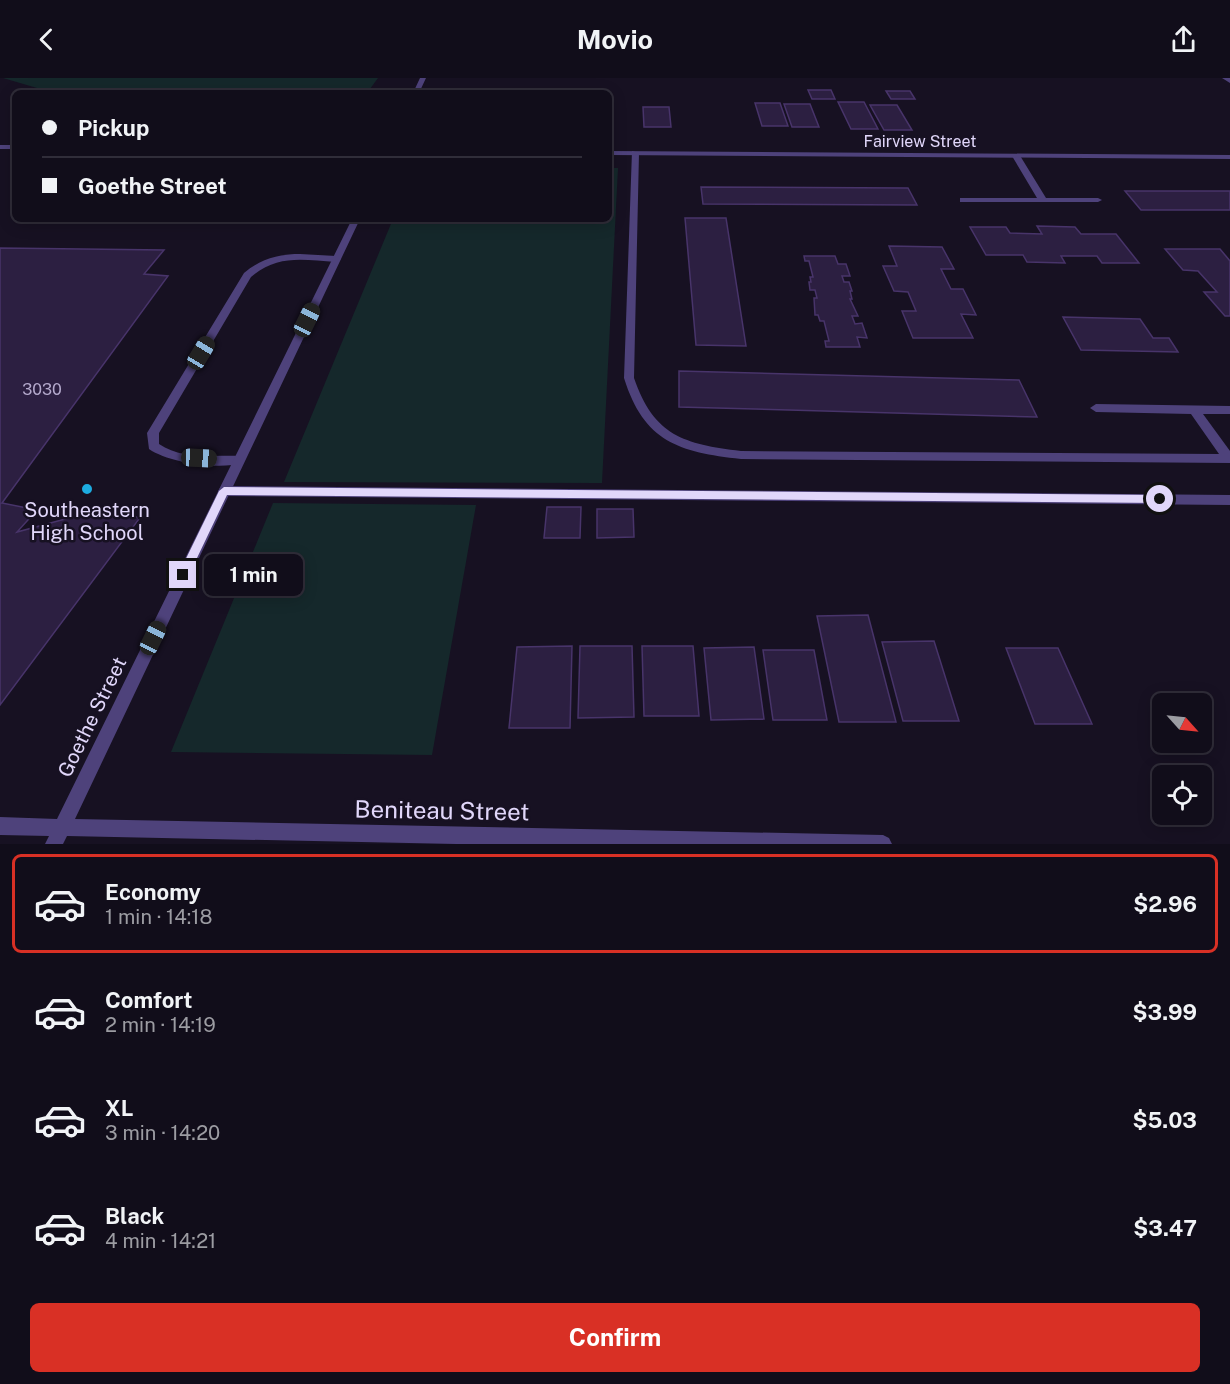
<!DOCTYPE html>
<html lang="en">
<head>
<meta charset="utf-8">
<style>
  :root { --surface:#110d1a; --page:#1e1b27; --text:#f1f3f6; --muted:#9c9ca2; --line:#302d39; --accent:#d93025 }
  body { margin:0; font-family:"Public Sans",sans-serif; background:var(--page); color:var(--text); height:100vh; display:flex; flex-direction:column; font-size:22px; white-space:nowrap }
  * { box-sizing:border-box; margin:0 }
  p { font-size:20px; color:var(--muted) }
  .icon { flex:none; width:33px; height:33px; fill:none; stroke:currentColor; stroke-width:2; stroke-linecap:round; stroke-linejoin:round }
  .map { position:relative; height:766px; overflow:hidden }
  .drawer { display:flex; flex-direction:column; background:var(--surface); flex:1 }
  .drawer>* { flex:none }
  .banner { position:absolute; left:12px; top:12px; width:600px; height:132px; border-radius:9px; box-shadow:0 3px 15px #0003,0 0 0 2px var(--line); display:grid; align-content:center; height:132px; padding:0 30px; background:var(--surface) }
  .needle { width:39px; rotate:117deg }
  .tools { position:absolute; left:1152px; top:615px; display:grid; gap:12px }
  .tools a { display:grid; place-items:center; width:60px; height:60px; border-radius:9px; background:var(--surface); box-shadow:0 3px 15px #0003,0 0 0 2px var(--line); font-size:30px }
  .end { position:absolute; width:27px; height:27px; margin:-14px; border:8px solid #e1d7fa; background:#111; box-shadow:0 0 0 3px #111 }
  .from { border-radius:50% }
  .bubble { position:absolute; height:42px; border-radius:9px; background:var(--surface); box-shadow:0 3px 15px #0003,0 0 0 2px var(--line); font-size:20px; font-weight:700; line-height:42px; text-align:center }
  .car { position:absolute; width:18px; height:36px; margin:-18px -9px; border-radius:8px; box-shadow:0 0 4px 2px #0007; background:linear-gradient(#222 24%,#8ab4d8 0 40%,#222 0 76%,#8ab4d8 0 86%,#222 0) }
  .banner b { display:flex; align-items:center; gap:21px; height:57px; font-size:22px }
  .banner b+b { border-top:2px solid var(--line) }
  .banner i { width:15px; height:15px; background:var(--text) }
  ul { padding:10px 0 0; list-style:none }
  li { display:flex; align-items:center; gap:18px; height:99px; margin:0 12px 9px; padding:0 18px; border:3px solid transparent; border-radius:9px }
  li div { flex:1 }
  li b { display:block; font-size:22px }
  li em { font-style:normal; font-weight:700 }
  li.current { border-color:var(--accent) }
  li>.icon { width:54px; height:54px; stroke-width:1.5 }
  .button { display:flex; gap:12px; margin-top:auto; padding:12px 30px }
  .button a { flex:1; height:69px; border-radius:9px; background:var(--accent); color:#fff; font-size:24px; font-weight:700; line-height:69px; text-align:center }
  header { display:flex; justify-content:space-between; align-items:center; height:78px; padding:0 30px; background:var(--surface); font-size:27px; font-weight:700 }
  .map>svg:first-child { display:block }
</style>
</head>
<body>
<header><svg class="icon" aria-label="back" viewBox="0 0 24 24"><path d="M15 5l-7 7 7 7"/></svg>Movio<svg class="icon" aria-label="share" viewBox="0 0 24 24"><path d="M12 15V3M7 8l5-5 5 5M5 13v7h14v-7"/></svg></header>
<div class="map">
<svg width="1230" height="766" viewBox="0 0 1230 766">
  <rect width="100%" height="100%" fill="#171122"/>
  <path fill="#15282b" d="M3,0H378L367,15H54Z
    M609,90H618L602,405L284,404L393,141H609Z
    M273,425L476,427L432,677L171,674Z"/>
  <path fill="#2c1f41" stroke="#48346a" stroke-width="1.5" d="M808,12H831L835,21H812Z
    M886,13H910L915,21H891Z
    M609,23H613V46H609Z
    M838,24H864L878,51H851Z
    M755,25H780L788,48H762Z
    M784,26H810L819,49H792Z
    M870,27H897L912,52H884Z
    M643,29H669L671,49H644Z
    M701,109L908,110L917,127L703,126Z
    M1125,113H1230V132H1141Z
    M685,140H726L746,268L696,267Z
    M1037,148L1075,149L1081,156H1116L1139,185H1102L1097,178H1061L1065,185L1027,184L1023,177H986L970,149H1006L1010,155L1042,156Z
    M889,168L942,169L954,191H941L951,211H963L976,237L961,236L973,260H913L902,233H916L908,214L894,213L883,188H897Z
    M0,170L164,172L144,196L168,198L2,425L37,432L17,454L80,437L131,435L139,441L0,627Z
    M1165,171H1220L1230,183V238H1225L1204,214H1217L1198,193L1183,192Z
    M804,178H835L838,186H846L850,198H842L844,204H849L852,213H850L852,221H850L858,238H852L855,246L862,245L867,260L857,259L860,269H826L825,263H829L824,243H820L818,237H815L814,220H817L815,212H810L809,204H811L810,199H813L809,183H805Z
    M1063,239L1140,241L1153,260H1169L1178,274L1081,272Z
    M679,293L1019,302L1037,339L679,329Z
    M547,429H581L580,460H544Z
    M597,431H633L634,459L597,460Z
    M868,537L896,644H839L817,538Z
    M934,563L959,643H903L882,564Z
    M572,568L570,650H509L517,569Z
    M580,568H632L634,639L578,640Z
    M642,568H693L699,638H644Z
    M754,569L764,641L711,642L704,570Z
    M1006,570H1058L1092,646H1035Z
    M763,572H814L827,642H773Z"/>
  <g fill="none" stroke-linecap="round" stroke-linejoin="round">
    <path fill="#4e427b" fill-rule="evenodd" d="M1222,0H1230V5Z
      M632,73L639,75L634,300C654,358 684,366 741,373L1219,376L1191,336L1096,334L1090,330L1096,326L1230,328V336H1203L1230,373V385L741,381C679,374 644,364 624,300Z
      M1013,76H1019L1046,120H1098L1102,122L1098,124H960V120H1037L1012,78Z
      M300,176L336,178L341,181L336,184C303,182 278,176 251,199L159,355V366C182,382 213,377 239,378L243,379L245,382L243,385C219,392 169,385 149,371L147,355L244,195C261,181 278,176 300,176Z
      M224,408L1230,417V427L224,418L220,416L218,413L220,410Z"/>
    <path fill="#4e427b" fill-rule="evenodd" d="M420,0H426L419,15H413Z
      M0,67H15V71H0Z
      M609,73L1230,77V81L609,77Z
      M352,141H360L75,741L883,757L889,760L892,766H456L67,758L63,766H45L49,758L0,757V739L57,741Z"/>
  </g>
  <path fill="#e1d7fa" d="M224,409L1160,417L1165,421L1160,425L227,417L187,501H179L178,497L219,413Z"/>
  <circle fill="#1dace0" stroke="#171122" stroke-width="2" cx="87" cy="411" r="6"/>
  <g text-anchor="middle" stroke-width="5" stroke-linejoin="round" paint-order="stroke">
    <g font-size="16" fill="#e1d7fa" stroke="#171122">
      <text x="920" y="69">Fairview Street</text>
    </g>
    <g font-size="16" fill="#b4a9cc">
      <text x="42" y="317">3030</text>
    </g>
    <g font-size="20" fill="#e1d7fa" stroke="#171122">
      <text x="87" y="439">Southeastern<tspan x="87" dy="23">High School</tspan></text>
    </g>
    <g font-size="20" fill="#e1d7fa" stroke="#171122">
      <text transform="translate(92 639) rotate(-64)" y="7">Goethe Street</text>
    </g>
    <g font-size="24" fill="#e1d7fa" stroke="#171122">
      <text transform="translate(442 733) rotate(1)" y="8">Beniteau Street</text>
    </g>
  </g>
</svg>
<div class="tools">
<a><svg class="needle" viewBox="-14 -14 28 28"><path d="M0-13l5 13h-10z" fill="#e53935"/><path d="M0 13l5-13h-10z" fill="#9c9ca2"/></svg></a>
<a><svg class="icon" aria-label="locate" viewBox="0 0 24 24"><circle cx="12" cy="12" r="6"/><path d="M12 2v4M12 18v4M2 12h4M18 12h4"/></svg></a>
</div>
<i class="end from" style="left:1160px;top:421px"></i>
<i class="end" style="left:183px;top:497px"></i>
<div class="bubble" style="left:204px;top:476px;width:99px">1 min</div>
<i class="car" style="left:307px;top:242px;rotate:26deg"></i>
<i class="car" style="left:201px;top:275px;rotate:31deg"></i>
<i class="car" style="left:199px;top:380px;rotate:93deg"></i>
<i class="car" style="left:153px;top:560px;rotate:26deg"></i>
<div class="banner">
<b><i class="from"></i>Pickup</b>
<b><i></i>Goethe Street</b>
</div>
</div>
<section class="drawer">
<ul>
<li class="current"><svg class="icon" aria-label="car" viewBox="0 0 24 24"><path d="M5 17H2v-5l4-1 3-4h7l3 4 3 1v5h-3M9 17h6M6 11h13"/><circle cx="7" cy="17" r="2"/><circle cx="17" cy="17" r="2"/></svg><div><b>Economy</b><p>1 min · 14:18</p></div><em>$2.96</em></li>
<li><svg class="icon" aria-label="car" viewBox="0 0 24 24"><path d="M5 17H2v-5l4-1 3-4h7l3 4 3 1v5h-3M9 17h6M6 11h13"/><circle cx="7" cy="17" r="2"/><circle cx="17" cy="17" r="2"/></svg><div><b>Comfort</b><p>2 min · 14:19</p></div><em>$3.99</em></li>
<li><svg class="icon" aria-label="car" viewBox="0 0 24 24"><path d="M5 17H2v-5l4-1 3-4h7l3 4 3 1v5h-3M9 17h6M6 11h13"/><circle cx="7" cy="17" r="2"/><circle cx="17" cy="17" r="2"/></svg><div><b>XL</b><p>3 min · 14:20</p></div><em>$5.03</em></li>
<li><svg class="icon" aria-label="car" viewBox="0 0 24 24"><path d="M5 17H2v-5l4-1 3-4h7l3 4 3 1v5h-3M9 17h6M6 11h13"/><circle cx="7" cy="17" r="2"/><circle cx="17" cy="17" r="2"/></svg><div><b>Black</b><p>4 min · 14:21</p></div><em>$3.47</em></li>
</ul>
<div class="button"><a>Confirm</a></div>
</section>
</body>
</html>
